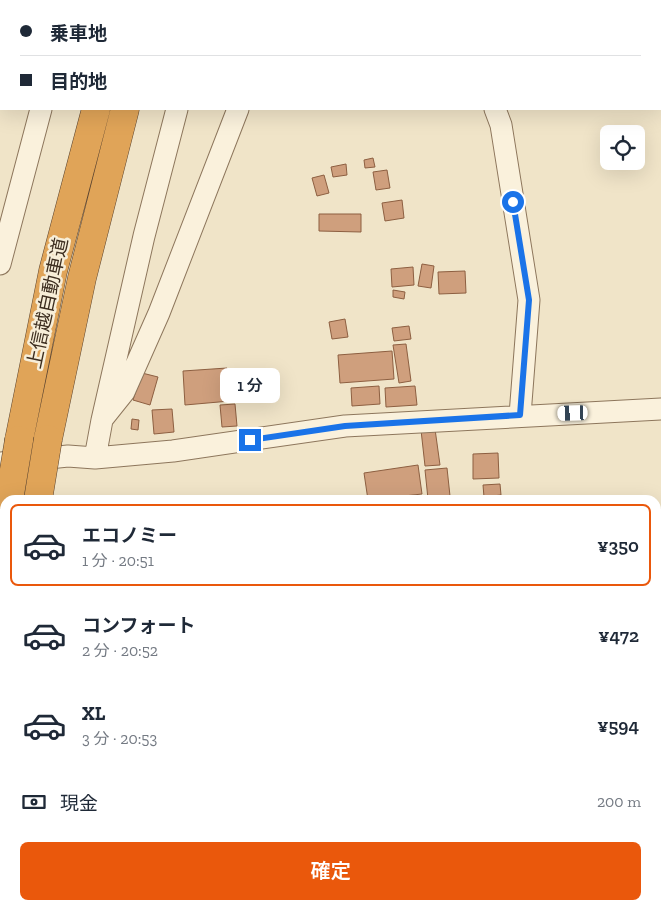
<!DOCTYPE html>
<html lang="ja">
<head>
<meta charset="utf-8">
<style>
  :root { --surface:#fff; --page:#f6f6f7; --text:#1f2937; --muted:#747a83; --line:#e0e1e3; --accent:#ea580c }
  body { margin:0; font-family:"Zilla Slab","Noto Sans JP",serif; background:var(--page); color:var(--text); height:100vh; display:flex; flex-direction:column; font-size:19px; white-space:nowrap }
  * { box-sizing:border-box; margin:0 }
  p { font-size:16px; color:var(--muted) }
  .icon { flex:none; width:28px; height:28px; fill:none; stroke:currentColor; stroke-width:2; stroke-linecap:round; stroke-linejoin:round }
  .map { position:relative; flex:1; overflow:hidden }
  .details { position:absolute; left:0px; top:495px; width:661px; height:415px; display:flex; flex-direction:column; background:var(--surface); border-radius:15px 15px 0 0; box-shadow:0 5px 20px #0002 }
  .details>* { flex:none }
  .top-card { position:absolute; left:0px; top:0px; width:661px; height:110px; box-shadow:0 5px 20px #0002; display:grid; align-content:center; height:110px; padding:0 20px; background:var(--surface) }
  .fabs { position:absolute; left:600px; top:125px; display:grid; gap:10px }
  .fabs a { display:grid; place-items:center; width:45px; height:45px; border-radius:8px; background:var(--surface); box-shadow:0 5px 20px #0002; font-size:25px }
  .end { position:absolute; width:22px; height:22px; margin:-11px; border:6px solid #1a73e8; background:#fff; box-shadow:0 0 0 2px #fff }
  .from { border-radius:50% }
  .bubble { position:absolute; height:35px; border-radius:8px; background:var(--surface); box-shadow:0 5px 20px #0002; font-size:16px; font-weight:600; line-height:35px; text-align:center }
  .car { position:absolute; width:15px; height:30px; margin:-15px -8px; border-radius:6px; box-shadow:0 0 4px 1px #0007; background:linear-gradient(#fff 24%,#345 0 40%,#fff 0 76%,#345 0 86%,#fff 0) }
  .top-card b { display:flex; align-items:center; gap:18px; height:48px; font-size:19px }
  .top-card b+b { border-top:1px solid var(--line) }
  .top-card i { width:12px; height:12px; background:var(--text) }
  ul { padding:9px 0 0; list-style:none }
  li { display:flex; align-items:center; gap:15px; height:82px; margin:0 10px 8px; padding:0 10px; border:2px solid transparent; border-radius:8px }
  li div { flex:1 }
  li b { display:block; font-size:19px }
  li em { font-style:normal; font-weight:600 }
  li.current { border-color:var(--accent) }
  li>.icon { width:45px; height:45px; stroke-width:1.5 }
  .pay { display:flex; align-items:center; gap:12px; height:55px; padding:0 20px; font-size:19px }
  .pay p { margin-inline-start:auto }
  .primary-button { display:flex; gap:10px; margin-top:auto; padding:10px 20px }
  .primary-button a { flex:1; height:58px; border-radius:8px; background:var(--accent); color:#fff; font-size:20px; font-weight:600; line-height:58px; text-align:center }
  .map>svg:first-child { display:block }
</style>
</head>
<body>
<div class="map">
<svg width="661" height="910" viewBox="0 0 661 910">
  <rect width="100%" height="100%" fill="#f0e4c8"/>
  <g fill="none" stroke-linecap="round" stroke-linejoin="round">
    <path stroke="#6f938a" stroke-width="5" d="M34,1V0
      M0,86L1,83"/>
  </g>
  <path fill="#cf9f7d" stroke="#8d5f41" d="M373,158L375,167L365,168L364,160Z
    M346,164L347,175L333,177L331,167Z
    M387,170L390,188L376,190L373,172Z
    M324,175L329,193L317,196L312,178Z
    M402,200L404,218L385,221L382,203Z
    M319,214H361V232L319,231Z
    M422,264L434,266L431,288L418,286Z
    M413,267L414,285L392,287L391,269Z
    M465,271L466,293L439,294L438,272Z
    M393,290L405,292L404,299L393,297Z
    M345,319L348,337L332,339L329,322Z
    M409,326L411,339L394,341L392,328Z
    M406,344L411,381L399,383L393,345Z
    M392,351L394,379L340,383L338,355Z
    M227,368L230,401L185,405L183,371Z
    M142,373L158,377L150,405L133,400Z
    M379,386L380,404L352,406L351,388Z
    M415,386L417,405L386,407L385,388Z
    M235,404L237,426L222,427L220,405Z
    M172,409L174,432L154,434L152,410Z
    M132,419L139,420L138,430L131,429Z
    M435,429L440,465L425,466L421,430Z
    M498,453L499,478L473,479V454Z
    M418,465L422,494L368,500L364,473Z
    M447,468L450,496L428,499L425,470Z
    M500,484L501,495L484,497L483,485Z"/>
  <g fill="none" stroke-linecap="round" stroke-linejoin="round">
    <defs>
      <path id="minor" d="M459,0L460,1
        M75,1V0
        M210,1L211,0
        M300,1L301,0
        M495,109L501,125L529,300L520,415
        M0,264L41,109
        M104,417L124,392L159,313L238,109
        M95,458L102,420L144,236L177,109
        M0,463L68,456L95,458L173,451L345,426L661,409"/>
      <path id="highway" d="M129,1V0
        M159,1V0
        M48,439L82,278L125,109
        M19,440L53,271L96,109
        M0,562L5,525
        M4,910L5,860"/>
    </defs>
    <use href="#minor" stroke="#8d765c" stroke-width="23"/>
    <use href="#highway" stroke="#5b4430" stroke-width="29"/>
    <use href="#minor" stroke="#faf1dc" stroke-width="21"/>
    <use href="#highway" stroke="#e0a458" stroke-width="28"/>
    <defs>
      <path id="highway-bridge" d="M9,500L19,440
        M38,500L48,439"/>
    </defs>
    <use href="#highway-bridge" stroke="#5b4430" stroke-width="29" stroke-linecap="butt"/>
    <use href="#highway-bridge" stroke="#e0a458" stroke-width="28"/>
  </g>
  <g fill="none" stroke-linecap="round" stroke-linejoin="round">
    <path stroke="#1a73e8" stroke-width="6" d="M250,440L345,426L520,415L529,300L513,202"/>
  </g>
  <g text-anchor="middle" stroke-width="5" stroke-linejoin="round" paint-order="stroke">
    <g font-size="19" fill="#3d2e20" stroke="#f7eed8">
      <text transform="translate(47 303) rotate(-78)" y="7">上信越自動車道</text>
    </g>
  </g>
</svg>
<div class="fabs">
<a><svg class="icon" aria-label="locate" viewBox="0 0 24 24"><circle cx="12" cy="12" r="6"/><path d="M12 2v4M12 18v4M2 12h4M18 12h4"/></svg></a>
</div>
<i class="end from" style="left:513px;top:202px"></i>
<i class="end" style="left:250px;top:440px"></i>
<div class="bubble" style="left:220px;top:368px;width:60px">1 分</div>
<i class="car" style="left:573px;top:413px;rotate:268deg"></i>
<div class="top-card">
<b><i class="from"></i>乗車地</b>
<b><i></i>目的地</b>
</div>
<section class="details">
<ul>
<li class="current"><svg class="icon" aria-label="car" viewBox="0 0 24 24"><path d="M5 17H2v-5l4-1 3-4h7l3 4 3 1v5h-3M9 17h6M6 11h13"/><circle cx="7" cy="17" r="2"/><circle cx="17" cy="17" r="2"/></svg><div><b>エコノミー</b><p>1 分 · 20:51</p></div><em>¥350</em></li>
<li><svg class="icon" aria-label="car" viewBox="0 0 24 24"><path d="M5 17H2v-5l4-1 3-4h7l3 4 3 1v5h-3M9 17h6M6 11h13"/><circle cx="7" cy="17" r="2"/><circle cx="17" cy="17" r="2"/></svg><div><b>コンフォート</b><p>2 分 · 20:52</p></div><em>¥472</em></li>
<li><svg class="icon" aria-label="car" viewBox="0 0 24 24"><path d="M5 17H2v-5l4-1 3-4h7l3 4 3 1v5h-3M9 17h6M6 11h13"/><circle cx="7" cy="17" r="2"/><circle cx="17" cy="17" r="2"/></svg><div><b>XL</b><p>3 分 · 20:53</p></div><em>¥594</em></li>
</ul>
<div class="pay"><svg class="icon" aria-label="cash" viewBox="0 0 24 24"><path d="M3 7h18v10H3z"/><circle cx="12" cy="12" r="2"/></svg>現金<p>200 m</p></div>
<div class="primary-button"><a>確定</a></div>
</section>
</div>
</body>
</html>
